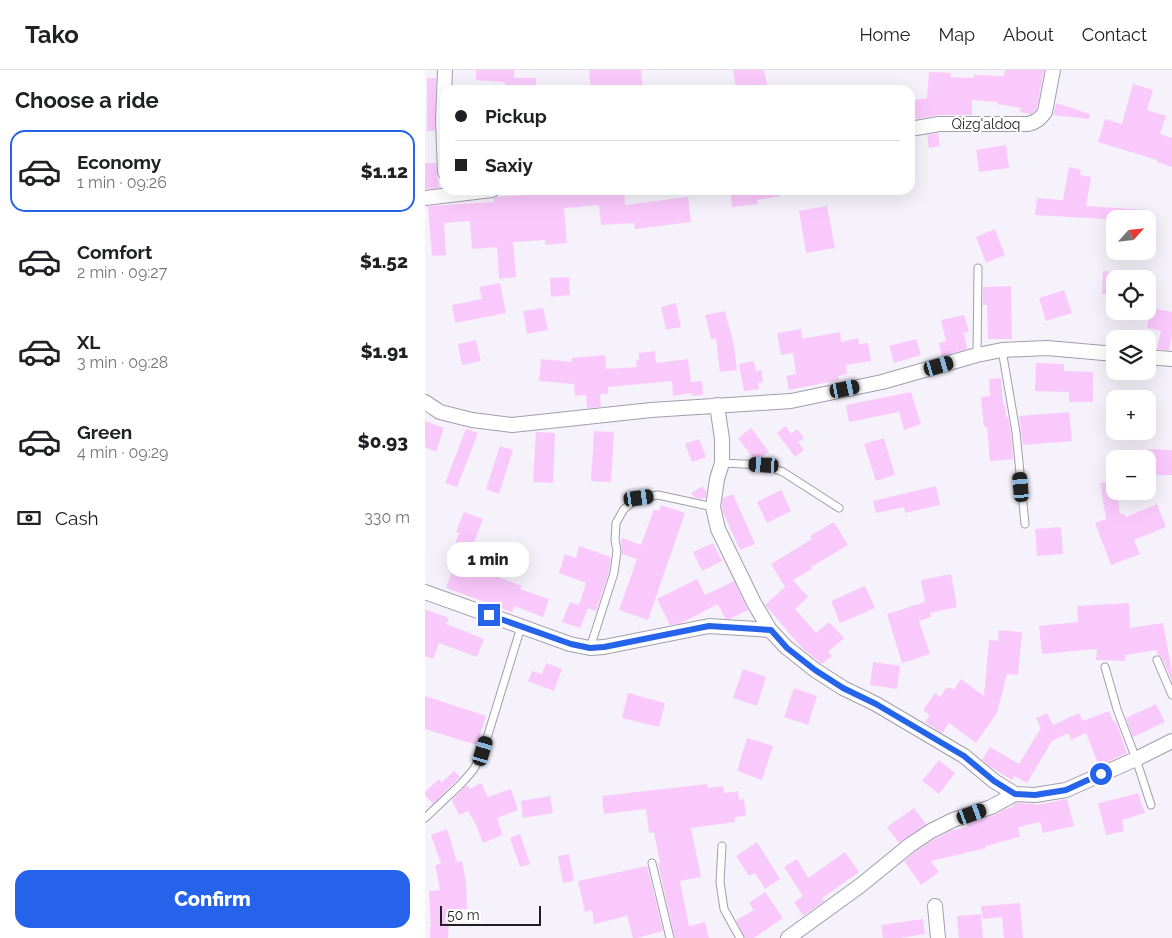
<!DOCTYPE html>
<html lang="en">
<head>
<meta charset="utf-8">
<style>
  :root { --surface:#fff; --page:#f6f6f6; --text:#202124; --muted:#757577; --line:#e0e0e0; --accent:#2563eb }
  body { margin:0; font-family:Raleway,sans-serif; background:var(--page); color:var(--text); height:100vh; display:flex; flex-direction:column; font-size:19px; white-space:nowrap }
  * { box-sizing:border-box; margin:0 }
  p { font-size:16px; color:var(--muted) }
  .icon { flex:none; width:28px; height:28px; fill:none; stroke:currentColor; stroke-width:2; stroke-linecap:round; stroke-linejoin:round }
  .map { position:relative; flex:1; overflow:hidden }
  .sheet { display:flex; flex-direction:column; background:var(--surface); width:425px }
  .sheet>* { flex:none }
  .top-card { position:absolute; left:15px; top:15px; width:475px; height:110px; border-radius:15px; box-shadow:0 5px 20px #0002; display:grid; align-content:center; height:110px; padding:0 15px; background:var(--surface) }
  .needle { width:32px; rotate:63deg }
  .controls { position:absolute; left:681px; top:140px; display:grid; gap:10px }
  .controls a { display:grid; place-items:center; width:50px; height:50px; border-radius:10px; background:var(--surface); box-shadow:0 5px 20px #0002; font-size:25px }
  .scale { position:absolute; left:15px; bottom:12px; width:101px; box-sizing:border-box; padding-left:5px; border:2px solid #1f1e24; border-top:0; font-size:14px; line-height:18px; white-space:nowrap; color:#1f1e24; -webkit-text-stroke:4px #fff; paint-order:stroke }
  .end { position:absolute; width:22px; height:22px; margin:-11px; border:6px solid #2563eb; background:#fff; box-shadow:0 0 0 2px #fff }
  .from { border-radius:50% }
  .bubble { position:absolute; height:35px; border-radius:15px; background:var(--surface); box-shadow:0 5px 20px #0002; font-size:16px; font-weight:800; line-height:35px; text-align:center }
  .car { position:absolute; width:15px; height:30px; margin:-15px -8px; border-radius:6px; box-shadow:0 0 4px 1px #0007; background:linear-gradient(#222 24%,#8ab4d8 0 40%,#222 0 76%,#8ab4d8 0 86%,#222 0) }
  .top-card b { display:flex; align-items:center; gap:18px; height:48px; font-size:19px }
  .top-card b+b { border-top:1px solid var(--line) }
  .top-card i { width:12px; height:12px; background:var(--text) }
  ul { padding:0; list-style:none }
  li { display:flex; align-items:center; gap:15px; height:82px; margin:0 10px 8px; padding:0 5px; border:2px solid transparent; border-radius:15px }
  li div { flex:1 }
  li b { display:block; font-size:19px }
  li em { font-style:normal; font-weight:800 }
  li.on { border-color:var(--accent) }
  li>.icon { width:45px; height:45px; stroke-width:1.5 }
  h2 { padding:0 15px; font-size:22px; line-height:60px }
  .pay { display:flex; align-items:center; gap:12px; height:55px; padding:0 15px; font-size:19px }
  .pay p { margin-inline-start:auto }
  .cta { display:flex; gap:10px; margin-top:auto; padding:10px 15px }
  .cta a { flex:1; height:58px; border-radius:15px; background:var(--accent); color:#fff; font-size:20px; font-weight:800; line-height:58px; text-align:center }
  header { display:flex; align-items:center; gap:30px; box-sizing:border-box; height:70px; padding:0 25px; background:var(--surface); border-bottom:1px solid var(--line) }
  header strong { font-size:24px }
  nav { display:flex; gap:28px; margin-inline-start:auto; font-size:18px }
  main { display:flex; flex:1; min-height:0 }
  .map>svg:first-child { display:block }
</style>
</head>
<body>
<header>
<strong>Tako</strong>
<nav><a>Home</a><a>Map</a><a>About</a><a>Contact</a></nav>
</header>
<main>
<section class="sheet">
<h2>Choose a ride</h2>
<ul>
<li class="on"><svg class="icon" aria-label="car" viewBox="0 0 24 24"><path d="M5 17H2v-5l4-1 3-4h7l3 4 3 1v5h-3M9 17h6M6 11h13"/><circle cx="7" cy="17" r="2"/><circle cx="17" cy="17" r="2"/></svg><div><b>Economy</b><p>1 min · 09:26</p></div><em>$1.12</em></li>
<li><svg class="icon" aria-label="car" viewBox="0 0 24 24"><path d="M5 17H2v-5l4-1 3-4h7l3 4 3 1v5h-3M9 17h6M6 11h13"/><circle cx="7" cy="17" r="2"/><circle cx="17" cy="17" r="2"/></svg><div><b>Comfort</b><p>2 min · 09:27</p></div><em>$1.52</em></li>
<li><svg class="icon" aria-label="car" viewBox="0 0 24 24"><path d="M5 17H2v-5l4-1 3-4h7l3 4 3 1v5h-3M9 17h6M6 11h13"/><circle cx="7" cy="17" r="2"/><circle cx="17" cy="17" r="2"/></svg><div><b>XL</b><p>3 min · 09:28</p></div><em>$1.91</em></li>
<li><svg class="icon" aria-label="car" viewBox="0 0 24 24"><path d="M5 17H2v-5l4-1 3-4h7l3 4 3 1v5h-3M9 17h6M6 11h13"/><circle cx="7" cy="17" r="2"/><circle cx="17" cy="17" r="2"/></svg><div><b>Green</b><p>4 min · 09:29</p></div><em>$0.93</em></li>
</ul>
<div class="pay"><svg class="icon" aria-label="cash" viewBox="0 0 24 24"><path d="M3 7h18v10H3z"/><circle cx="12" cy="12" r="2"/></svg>Cash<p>330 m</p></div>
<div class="cta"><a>Confirm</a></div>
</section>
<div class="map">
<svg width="747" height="868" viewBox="0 0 747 868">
  <rect width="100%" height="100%" fill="#f5f2fc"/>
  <path fill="#fac9fc" d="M51,0H89V8H111V20H80V12L51,10Z
    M164,0H216L218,18L194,20H166Z
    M308,0H339L343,20H321V16L311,17Z
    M580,0H619L612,38L606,44L595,42L596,38L572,34V32L547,30V45H514L485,50V31L502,28L504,2L526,3L525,7L549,8V5L579,6Z
    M2,8H11L10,61H2Z
    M708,14L728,20L722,40L741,46L735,64L747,68V97L732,92V90L673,72L680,49L697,54Z
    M631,33L665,44L664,49L628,45Z
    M513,63L515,76L504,78L502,65Z
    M581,75L584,98L554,102L551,80Z
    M0,93H11L14,118L0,119Z
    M644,97L656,100L655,105L666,107L661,136L723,140L722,149H690V151H680V149L610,145L612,128L638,130Z
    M152,120H199L200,135L263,127L266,152L210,159L209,153L176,155L174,135L139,138L142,173L120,175V170L88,172L91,207L74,209L72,177L47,179L45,151L19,153L21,185L7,186L3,136L69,132L68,129L72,127L152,121Z
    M305,120H355V126L332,130L333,134L307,137Z
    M402,136L410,178L381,183L374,141Z
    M570,159L580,185L561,193L551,167Z
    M678,201L690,202V224H677Z
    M144,207L145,225L126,227L125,208Z
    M75,213L81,243L30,253L27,235L57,229L54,217Z
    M586,216L587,269H563L562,235H558V217Z
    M639,220L647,243L621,251L614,228Z
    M251,233L256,257L241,260L236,237Z
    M118,238L123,260L102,264L98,241Z
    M726,238L747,242V264L744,280L732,279L736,261L722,258Z
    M300,241L309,275L312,300L295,302L291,268L286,269L280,245Z
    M539,245L544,262L539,263L542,279L517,286L514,273L521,271L516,250Z
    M376,259L377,269L415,262L416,272L433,268L434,274L443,273L446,291L421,295L422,304L413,306L414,310L364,320L361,306L371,304L368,283L356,285L352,263Z
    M491,269L496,285L469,293L464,276Z
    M51,270L56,291L37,295L33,274Z
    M230,281L231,293L263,289L266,312L277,311L278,325L267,326V323L248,326L247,311L183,317V324H175L176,337L162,338L161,325L150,326L149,314L114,311L116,289L147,292L146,288L180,285L181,299L212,297L211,290H214V283Z
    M329,291L331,301L336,300L338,312L333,313L334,319L319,321L314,294Z
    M611,293L639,294V301L668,302V332H644V322L610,321Z
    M576,308L578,335H580L581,347H583L586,363L588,389L565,391L562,357H559L556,327L565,326L564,309Z
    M486,322L496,354L479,360L474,342L424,352L421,335Z
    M644,342L647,371L598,375L594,346Z
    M0,351L19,358L11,382L0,377Z
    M361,356L366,364L372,359L379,368L373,372L379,380L370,387L352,363Z
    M326,358L344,382L333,389H329L313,368Z
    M41,359L53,363L32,417L20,413Z
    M169,361L189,362L186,412L166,411Z
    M111,362L130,363L128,413L108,412Z
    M459,368L470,405L451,411L439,374Z
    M274,369L281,387L267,392L260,374Z
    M75,376L88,380L74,424L61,419Z
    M722,379L747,380V405H722Z
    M690,411V421H692L695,444L699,443L701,447L732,434L741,457L709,470L715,484L686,495L670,453L681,449L675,413Z
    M278,416L281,422V427L277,429L269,427L266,423Z
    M511,416L515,435L480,443L479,437L451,443L448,431Z
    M356,420L366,441L342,453L332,432Z
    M308,424L330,474L315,480L298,442L297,437L298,428Z
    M236,435L260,443L223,550L194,540L212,489L197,484L196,472L197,468L216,475L229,439L234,441Z
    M39,442L58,449L46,480L68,488L63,503L97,516L95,519L124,529L118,547L89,536L87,542L21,518L32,488L26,486L34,463L31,462Z
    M409,452L423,475L386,497L387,499L368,510L383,527L370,539L391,563L404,552L419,568L403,582L407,586L397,594L378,579L340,535L360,517L346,494L387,469L385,466Z
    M636,457L638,484L612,486L610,459Z
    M288,473L297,491L277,501L268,482Z
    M154,476L186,487L184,502L171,541L154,535L161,513L134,503L140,484L151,488Z
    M526,504L532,537L505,543L506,547L494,551L505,584L477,593L462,544L500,532L496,510Z
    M272,509L280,525L309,511L323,540L304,549L300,548L293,534L256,553L245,555L232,529Z
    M440,516L450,538L415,553L406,531Z
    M145,532L163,538L155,558L137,552Z
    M704,533L705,558L738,553L747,602V611L737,588L733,585L731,580L700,585V591L671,590L672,579L617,584L614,556L653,552L652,536Z
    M0,539L24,548L21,554L59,569L52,587L14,573L8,589L0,586Z
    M574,560L597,562L593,605L582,604L572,643L551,673L524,653L517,663L500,652L505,645L498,640L510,623L515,627L522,617L524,619L525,617L529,620L536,609L559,626L564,570L573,571Z
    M448,592L475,596L472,619L445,615Z
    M121,593L137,599L129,621L103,611L107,601L117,604Z
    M318,599L341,607L332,636L308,628Z
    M369,618L392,626L383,655L359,647Z
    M203,623L240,633L234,657L197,648Z
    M0,626L61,646L52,675L0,659Z
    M731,634L740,652L708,667L701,648Z
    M684,641L688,651H689L690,653L691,652L702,683L674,696L661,663L646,670L643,663L627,671L602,713L590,706L587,710L564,696L557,690L565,677L594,694L616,658L611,648L622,643L628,655L654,643L658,651Z
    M322,668L348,676L337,710L312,701Z
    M514,690L530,703L514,724L497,711Z
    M29,701L35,707L8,734L0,725V722L14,709L18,714L17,712Z
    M56,713L63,727L86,719L93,740L72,748L78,765L58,773L51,755L43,741L34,745L27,730L42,715L45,719Z
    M282,714L283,718L298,716L299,723L313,721L314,730L319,729L321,746L310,747V752L266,758L276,807L255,811L264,856L280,852L284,868H250L233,793H235L229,762L224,763L221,739L179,744L177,726Z
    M713,723L720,743L697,750L699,761L681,765L673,733L695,728Z
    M125,726L128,743L98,748L96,731Z
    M642,729L649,756L618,763L615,752L593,757L595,767L561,776V778L506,791L514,802L496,815L479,791L490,782L510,769L525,761L543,757L542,754L569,745L583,738L588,737V735L592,733L611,734V735Z
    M489,738L501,754L474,773L462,757Z
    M22,759L32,792L37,791L41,812L42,839L24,840L23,868H5V857H6L4,821L15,820L10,795L16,794L6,765Z
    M95,764L105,794L95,797L85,768Z
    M332,772L355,809L340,819L330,803L324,806L311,786Z
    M420,782L434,802L397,828L399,831L378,846L369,832L378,826L359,797L372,789L383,808Z
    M144,784L149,811L138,813L133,786Z
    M222,796L238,861L212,868H208L202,846L169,854L167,840L160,842L153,811Z
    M340,822L358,848L329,868H320L311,850L329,840L324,833Z
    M595,833L598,868H579L577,847L558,849L556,836Z
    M556,844L558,868H534L532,846Z
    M498,849L500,864L475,868H458L456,855Z"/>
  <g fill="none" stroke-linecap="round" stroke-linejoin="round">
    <defs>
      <path id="lane" d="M577,280L591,362L600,454
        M552,285L553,198
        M297,393L339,395L358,402L414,438
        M165,578L189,503L192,481L190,470L191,453L199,439L213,428L233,425L288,437
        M732,590L747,625
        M680,597L692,639L711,689L726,735
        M0,748L36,714L49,699L58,681L96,557
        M297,776L295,812L299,839L315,868
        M227,793L245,868"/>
      <path id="street" d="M485,59L514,54H603C611,52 615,49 620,42L628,0
        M20,102L18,50L20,0
        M0,128L67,120
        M722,287L747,289
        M0,332L15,342L47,350L87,355L226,340L366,331L457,312L552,285L577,280L622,278L690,284
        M292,335L297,369V393L292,409L288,437L293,459L329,533L345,560L361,577L390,600L418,618L451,634L539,686L569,711L590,724L610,725L641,720L711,689L747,671
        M0,522L145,574L165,578L179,577L284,556L345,560
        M510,836L513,868
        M363,868L436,815L485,775L506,761L528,750L566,737L590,724"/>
    </defs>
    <use href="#lane" stroke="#a19ead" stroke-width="9"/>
    <use href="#street" stroke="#a19ead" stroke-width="16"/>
    <use href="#lane" stroke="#fff" stroke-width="7"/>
    <use href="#street" stroke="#fff" stroke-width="14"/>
  </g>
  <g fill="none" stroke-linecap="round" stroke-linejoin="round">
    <path stroke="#2563eb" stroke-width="6" d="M64,545L146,574L165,578L179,577L284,556L346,560L362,578L390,600L418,618L451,634L539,686L569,711L590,724L610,725L641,720L676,704"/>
  </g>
  <g text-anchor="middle" stroke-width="4" stroke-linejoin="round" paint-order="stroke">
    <g font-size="14" fill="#1f1e24" stroke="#fff">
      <text x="561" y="59">Qizg'aldoq</text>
    </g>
  </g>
</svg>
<div class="controls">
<a><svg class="needle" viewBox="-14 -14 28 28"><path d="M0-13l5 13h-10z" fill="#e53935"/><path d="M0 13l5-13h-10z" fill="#757577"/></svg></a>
<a><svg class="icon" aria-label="locate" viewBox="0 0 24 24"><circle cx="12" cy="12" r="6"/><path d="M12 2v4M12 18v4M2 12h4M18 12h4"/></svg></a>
<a><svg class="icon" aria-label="layers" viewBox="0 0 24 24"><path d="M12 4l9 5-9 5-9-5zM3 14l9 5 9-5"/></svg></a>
<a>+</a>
<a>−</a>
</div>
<div class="scale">50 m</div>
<i class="end from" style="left:676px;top:704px"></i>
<i class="end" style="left:64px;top:545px"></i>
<div class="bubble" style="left:22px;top:472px;width:82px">1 min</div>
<i class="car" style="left:514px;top:296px;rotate:74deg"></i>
<i class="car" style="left:420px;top:319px;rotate:78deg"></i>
<i class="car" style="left:339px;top:395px;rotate:273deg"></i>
<i class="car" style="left:596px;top:417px;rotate:355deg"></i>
<i class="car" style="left:214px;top:428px;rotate:82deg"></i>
<i class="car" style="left:58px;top:681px;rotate:17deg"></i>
<i class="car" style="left:547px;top:744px;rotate:70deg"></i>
<div class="top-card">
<b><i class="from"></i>Pickup</b>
<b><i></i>Saxiy</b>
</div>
</div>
</main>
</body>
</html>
